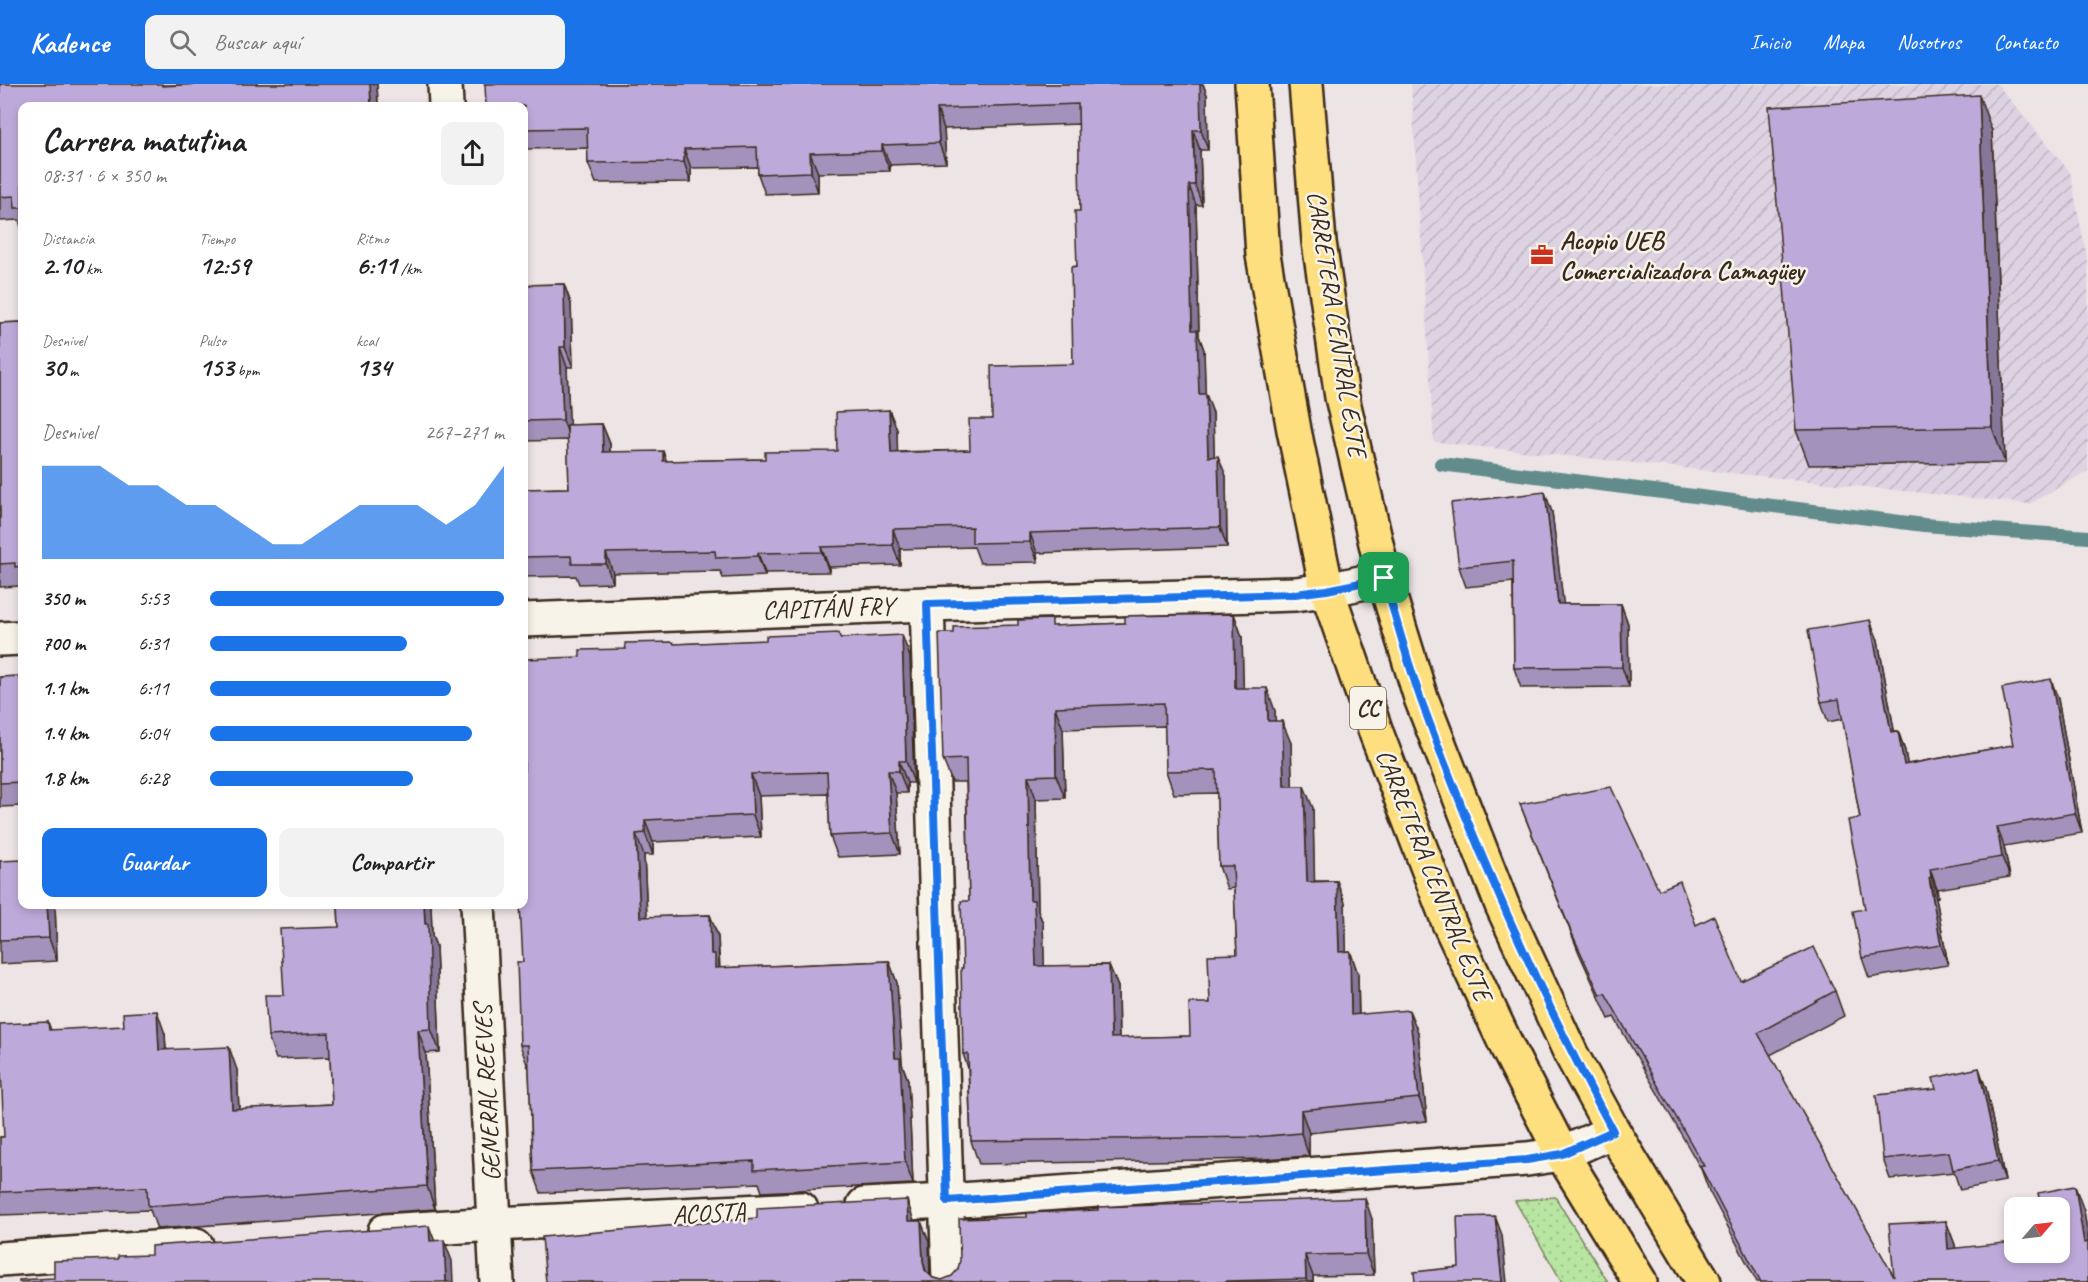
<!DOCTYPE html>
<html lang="es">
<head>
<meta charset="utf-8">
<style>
	:root { --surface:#fff; --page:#f2f2f2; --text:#202124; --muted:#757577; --accent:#1a73e8 }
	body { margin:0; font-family:Caveat,sans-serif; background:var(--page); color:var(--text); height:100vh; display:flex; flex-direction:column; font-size:22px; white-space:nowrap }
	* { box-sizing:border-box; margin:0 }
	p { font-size:20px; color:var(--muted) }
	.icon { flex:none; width:33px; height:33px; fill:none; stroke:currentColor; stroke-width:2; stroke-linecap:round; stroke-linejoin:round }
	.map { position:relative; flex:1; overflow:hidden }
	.details { position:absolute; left:18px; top:18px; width:510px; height:807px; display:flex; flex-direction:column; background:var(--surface); border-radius:12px; box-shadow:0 3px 9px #0003 }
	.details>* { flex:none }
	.needle { width:39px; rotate:62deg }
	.buttons { position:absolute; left:2004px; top:1113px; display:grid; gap:12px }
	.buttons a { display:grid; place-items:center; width:66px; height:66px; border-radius:12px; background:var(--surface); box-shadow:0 3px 9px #0003; font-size:30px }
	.pin { position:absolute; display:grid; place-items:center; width:51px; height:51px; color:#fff; margin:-26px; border-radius:12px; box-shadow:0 3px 9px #0006 }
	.round { display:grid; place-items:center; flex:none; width:63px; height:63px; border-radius:12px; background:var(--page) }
	.summary { display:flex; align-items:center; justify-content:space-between; height:102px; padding:0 24px }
	h1 { font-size:33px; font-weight:700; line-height:45px }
	.metrics { display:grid; grid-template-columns:repeat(3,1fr); gap:9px; height:102px; padding:6px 24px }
	.metrics div { display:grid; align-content:center }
	.metrics b { font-size:26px; font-weight:700 }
	.metrics small { font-size:16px; font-weight:400 }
	.metrics p { font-size:16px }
	.chart { height:168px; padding:12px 24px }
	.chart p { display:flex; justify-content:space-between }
	.chart svg { width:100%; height:108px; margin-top:6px; fill:var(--accent); opacity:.7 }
	.action { display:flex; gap:12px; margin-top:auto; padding:12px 24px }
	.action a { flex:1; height:69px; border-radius:12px; background:var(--accent); color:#fff; font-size:24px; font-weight:700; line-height:69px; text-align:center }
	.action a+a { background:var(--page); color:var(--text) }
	ul { padding:0 24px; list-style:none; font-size:20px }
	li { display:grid; grid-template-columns:96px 72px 1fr; align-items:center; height:45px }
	li i { height:15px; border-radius:8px; background:var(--accent) }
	header { display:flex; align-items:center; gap:36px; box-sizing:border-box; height:84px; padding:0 30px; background:var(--accent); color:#fff }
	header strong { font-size:28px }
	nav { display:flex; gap:33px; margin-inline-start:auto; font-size:21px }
	.search { width:420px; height:54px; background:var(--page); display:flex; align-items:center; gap:15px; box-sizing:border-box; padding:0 21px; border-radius:12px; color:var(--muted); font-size:22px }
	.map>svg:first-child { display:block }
	.industrial { fill:url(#industrial-furrows) }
	.green { fill:url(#green-dots); stroke:#7a8860; stroke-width:1.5 }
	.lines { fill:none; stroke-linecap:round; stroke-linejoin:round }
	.stream { stroke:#628c8b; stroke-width:14 }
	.minor-casing { stroke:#3b2a1e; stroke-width:38 }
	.major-casing { stroke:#3b2a1e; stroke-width:38 }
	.minor { stroke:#f7f3e8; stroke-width:33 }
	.major { stroke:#fddf80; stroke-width:33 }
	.wall { fill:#a392bb; stroke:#3b2a1e; stroke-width:1.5; fill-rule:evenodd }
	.shaded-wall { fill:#857799; stroke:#3b2a1e; stroke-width:1.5 }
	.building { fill:#beaada; stroke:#3b2a1e; stroke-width:1.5; fill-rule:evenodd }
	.route-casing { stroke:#fff; stroke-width:12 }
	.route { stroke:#1a73e8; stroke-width:8 }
	.labels { text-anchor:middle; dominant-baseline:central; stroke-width:5; stroke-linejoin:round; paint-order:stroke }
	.shield { fill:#f7f3e8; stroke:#73665b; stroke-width:1.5 }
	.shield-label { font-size:24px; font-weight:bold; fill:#3b2a1e }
	.poi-label { font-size:26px; font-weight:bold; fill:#3b2a1e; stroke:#f7f3e8; text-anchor:start }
	.street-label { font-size:26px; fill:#3b2a1e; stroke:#f7f3e8 }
</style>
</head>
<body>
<header>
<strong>Kadence</strong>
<div class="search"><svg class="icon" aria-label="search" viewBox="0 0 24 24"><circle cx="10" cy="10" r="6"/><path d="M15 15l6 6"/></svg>Buscar aquí</div>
<nav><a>Inicio</a><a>Mapa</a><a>Nosotros</a><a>Contacto</a></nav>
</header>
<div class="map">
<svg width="2088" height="1198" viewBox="0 0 2088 1198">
	<defs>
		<pattern id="industrial-furrows" width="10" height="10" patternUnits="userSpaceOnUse" patternTransform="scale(1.5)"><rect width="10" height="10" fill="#ded3e2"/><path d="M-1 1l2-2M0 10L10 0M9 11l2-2" fill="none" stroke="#bfb5c1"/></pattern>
		<pattern id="green-dots" width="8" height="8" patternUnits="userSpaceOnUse" patternTransform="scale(1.5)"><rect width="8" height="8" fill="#b9e5a3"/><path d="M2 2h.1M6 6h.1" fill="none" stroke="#a0c58c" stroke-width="1.8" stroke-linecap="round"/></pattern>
	</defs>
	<rect width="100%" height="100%" fill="#ece4e5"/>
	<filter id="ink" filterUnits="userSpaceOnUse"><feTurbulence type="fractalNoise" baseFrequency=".0167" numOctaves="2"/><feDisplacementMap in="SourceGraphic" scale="12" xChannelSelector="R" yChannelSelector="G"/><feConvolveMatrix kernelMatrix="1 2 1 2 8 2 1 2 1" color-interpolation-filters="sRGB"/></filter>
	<g filter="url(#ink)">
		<polygon class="industrial" points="1411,0 1997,0 2070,88 2088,179 2088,387 2029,420 1434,358"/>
		<polygon class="green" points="1555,1113 1608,1198 1562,1198 1515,1117"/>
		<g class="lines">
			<polyline class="stream" points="1441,380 1924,441 2088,453"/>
			<g class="minor-casing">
				<g id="minor">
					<polyline points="445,0 446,22"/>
					<polyline points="927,520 949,1198"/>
					<polyline points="524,536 927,520 1295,510 1327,506 1384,494"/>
					<polyline points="0,555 22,554"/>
					<polyline points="478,820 497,1198"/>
					<polyline points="864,1121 947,1117 1527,1075 1562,1070 1613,1047"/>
					<polyline points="385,1147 494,1140 801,1125"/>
					<polyline points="0,1175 196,1161"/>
				</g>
			</g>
			<g class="major-casing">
				<g id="major">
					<polyline points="1252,0 1263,171 1294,346 1327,506 1377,651 1449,839 1509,967 1562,1070 1640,1198"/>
					<polyline points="1306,0 1319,158 1342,313 1384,494 1421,614 1502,821 1571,970 1613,1047 1704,1198"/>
				</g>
			</g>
			<use href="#minor" class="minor"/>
			<use href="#major" class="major"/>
		</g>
		<g class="wall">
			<polygon points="0,0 169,1 203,0 377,0 378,22 22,22 22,146 19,136 0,137"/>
			<polygon points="485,0 1203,0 1207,11 1208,66 1200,66 1202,121 1196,121 1199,252 1204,266 1205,310 1213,329 1214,373 1226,392 1227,463 1037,469 1038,478 980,479 974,463 900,465 900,481 829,483 829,488 765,489 765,492 723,494 720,487 613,489 613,499 579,500 576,492 524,493 524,405 569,404 568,356 524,357 524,201 564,200 571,220 573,283 567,283 569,341 602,340 610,360 610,368 666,377 765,375 837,367 889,326 897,346 897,368 970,366 992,335 1073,280 1080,127 1079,40 944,45 946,79 890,81 890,87 818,89 818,108 765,110 758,90 758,83 691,84 691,98 596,99 588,79 588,64 524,65 524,22"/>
			<polygon points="1992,47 2005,379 1809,381 1796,346"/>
			<polygon points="22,238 22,504 22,502 0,503 0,239"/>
			<polygon points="1552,428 1563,520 1621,520 1628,540 1629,603 1521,604 1514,584 1513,498 1466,503 1459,483"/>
			<path d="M1234 530 1242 553 1243 604 1275 627V637L1291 659 1292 702 1313 724 1314 797H1337L1345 819 1346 868 1350 867 1358 890 1359 931 1418 948 1427 1037 1309 1049V1072L1264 1075 979 1080 971 1057 968 984 963 970V884L969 817 966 698H952L943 676 1055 542 1125 539ZM1165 642 1166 687 1174 710 1217 709 1219 782 1227 805 1234 804 1237 870 1190 952 1119 954 1118 903 1109 881 1044 882 1043 839 1038 827 1036 715 1065 714 1063 645Z"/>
			<polygon points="841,554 910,573 914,699 907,699 907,709 896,709 900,770 838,773 830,752 828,710 759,712 761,753 653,758 653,771 644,771 647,833 710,831 718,853 720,884 889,877 897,899 902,980 908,996 913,1100 762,1108 759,1099 541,1109 533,1087 529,983 528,983 520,961 523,878 580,573 626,565 674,560"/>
			<polygon points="1878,556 1894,647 1898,647 1905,667 1907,680 2013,661 2058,615 2082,749 2004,762 2010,793 1937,805 1938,813 1936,814 1948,881 1869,894 1862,874 1865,825 1860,734 1843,635 1828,638 1821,618"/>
			<polygon points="22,592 22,722 0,723 0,593"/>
			<polygon points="1520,720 1659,806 1696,841 1741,897 1835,907 1844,932 1770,971 1894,1193 1946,1137 1955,1161 1955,1164 2060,1168 2084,1127 2088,1154 2088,1198 1757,1198 1709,1107 1701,1085 1614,933 1609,935 1579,869"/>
			<polygon points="0,777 55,820 57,877 0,880"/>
			<polygon points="338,820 431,820 432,852 436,862 440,968 426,969 435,1125 157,1145 150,1126 0,1131 0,1053 4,1053 48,938 51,946 165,950 166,965 237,986 239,1025 332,1020 330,973 276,975 268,952 284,911 339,843"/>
			<polygon points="1986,1004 2005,1097 1960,1106 1954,1088 1890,1095 1883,1075"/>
			<polygon points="1372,1135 1374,1191 1313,1192 1313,1198 546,1198 914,1137 929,1158 930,1191 933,1194 942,1196"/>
		</g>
		<g class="shaded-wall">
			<polygon points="370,0 377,0 378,22 371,22"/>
			<polygon points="1199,0 1203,0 1207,11 1208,66 1201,46"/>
			<polygon points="1979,11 1992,47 2005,379 1992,343"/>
			<polygon points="937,25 944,45 946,79 939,59"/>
			<polygon points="1193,46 1200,66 1202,121 1195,101"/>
			<polygon points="882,61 890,81 890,87 882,67"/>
			<polygon points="684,65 691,84 691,98 684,78"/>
			<polygon points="810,69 818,89 818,108 811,88"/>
			<polygon points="1189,101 1196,121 1199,252 1204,266 1206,330 1199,310 1192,246"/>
			<polygon points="564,200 571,220 573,283 565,263"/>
			<polygon points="560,263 567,283 570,356 563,336"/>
			<polygon points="1206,310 1213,329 1215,393 1208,373"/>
			<polygon points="889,326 897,346 898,388 891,369"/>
			<polygon points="602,340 610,360 610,388 603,368"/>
			<polygon points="663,367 670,386 663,377"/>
			<polygon points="1218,372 1226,392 1227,463 1220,443"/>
			<polygon points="1545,408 1552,428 1566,540 1558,520"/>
			<polygon points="893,445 900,465 900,481 893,461"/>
			<polygon points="1030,449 1037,469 1038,478 1030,458"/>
			<polygon points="821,463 829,483 829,488 822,468"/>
			<polygon points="606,469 613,489 613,499 606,480"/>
			<polygon points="758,469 765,489 765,492 758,472"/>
			<polygon points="1621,520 1628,540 1629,603 1622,583"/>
			<polygon points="1234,530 1242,553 1244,627 1235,604"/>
			<polygon points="1870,536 1878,556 1898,668 1891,648"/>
			<polygon points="902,551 910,573 914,699 906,677"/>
			<polygon points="2051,595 2058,615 2082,749 2075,729"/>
			<polygon points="1267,604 1275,627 1276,660 1268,637"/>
			<polygon points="1055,623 1063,645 1065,714 1056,691"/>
			<polygon points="1282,637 1291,659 1293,725 1284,702"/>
			<polygon points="1898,647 1905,667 1911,701 1904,681"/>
			<polygon points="899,677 907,699 907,709 899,687"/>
			<polygon points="888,687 896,709 900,770 892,749"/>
			<polygon points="751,690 759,712 761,753 753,731"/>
			<polygon points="1028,692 1036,715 1038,827 1043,839 1045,905 1036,882 1030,816"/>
			<polygon points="1304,702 1313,724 1315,820 1307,798"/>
			<polygon points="645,736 653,758 653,771 645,749"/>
			<polygon points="1997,743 2004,762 2010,793 2002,773"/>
			<polygon points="636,750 644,771 648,855 640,833"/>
			<polygon points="1930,785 1937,805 1938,813 1931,793"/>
			<polygon points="1929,794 1936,814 1948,881 1941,861"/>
			<polygon points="1337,797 1345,819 1347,890 1339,868"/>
			<polygon points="47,820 55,820 57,877 49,854"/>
			<polygon points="424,820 431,820 432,852 436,862 440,968 431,945"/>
			<polygon points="710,831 718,853 719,882 722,892 715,884 711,870"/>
			<polygon points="1350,867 1358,890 1359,954 1351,931"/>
			<polygon points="889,877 897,899 902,980 908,996 913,1100 905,1078 895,974"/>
			<polygon points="1109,881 1118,903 1119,977 1111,954"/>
			<polygon points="1409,926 1418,948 1427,1037 1419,1014"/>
			<polygon points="157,927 165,950 167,989 159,966"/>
			<polygon points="418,946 426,969 435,1125 427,1102"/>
			<polygon points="229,963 237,986 240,1048 232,1025"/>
			<polygon points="1979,984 1986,1004 2005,1097 1998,1077"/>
			<polygon points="1301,1026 1309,1049 1309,1072 1301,1049"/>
			<polygon points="2075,1102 2084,1127 2088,1154 2088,1170 2084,1159"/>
			<polygon points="1365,1114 1372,1135 1374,1191 1366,1170"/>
			<polygon points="907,1116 914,1137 908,1137"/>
			<polygon points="1495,1132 1502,1151 1507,1198 1502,1198"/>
			<polygon points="921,1137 929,1158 930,1198 929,1198 923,1177"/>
			<polygon points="1946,1137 1955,1161 1957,1189 1948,1165"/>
			<polygon points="429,1142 437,1163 430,1157"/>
			<polygon points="444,1156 452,1177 453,1198 446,1198"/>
			<polygon points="1305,1171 1313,1192 1313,1198 1307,1198 1306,1195"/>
		</g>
		<g class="building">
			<polygon points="0,0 162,0 162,2 203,0 370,0 371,22 22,22 22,124 15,124 14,112 0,113"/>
			<polygon points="485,0 1200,0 1201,46 1193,46 1195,101 1189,101 1192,246 1197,246 1199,310 1206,310 1208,373 1218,372 1220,443 1030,449 1030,458 972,459 972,443 893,445 893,461 821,463 822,468 758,469 758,472 716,474 715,467 606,469 606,480 572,480 571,472 524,473 524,405 569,404 567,341 602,340 603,368 663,367 663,377 765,375 765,368 837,367 836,328 889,326 891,369 970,366 969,335 992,335 991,282 1073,280 1071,183 1077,182 1075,127 1080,127 1078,20 937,25 939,59 882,61 882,67 810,69 811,88 758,90 757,63 684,65 684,78 588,79 587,44 524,45 524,22 486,22"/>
			<polygon points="1979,11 1992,343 1796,346 1769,23"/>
			<polygon points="564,200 565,263 560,263 563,336 524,337 524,201"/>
			<polygon points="22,238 22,482 15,483 15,479 0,480 0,239"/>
			<polygon points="1545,408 1558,520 1621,520 1622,583 1514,584 1513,477 1459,483 1451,419"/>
			<path d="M1234 530 1235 604H1267L1268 637H1282L1284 702H1304L1307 798 1337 797 1339 868 1350 867 1351 931 1409 926 1419 1014 1301 1026V1049L1256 1053 971 1057 968 970H963L961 884H963L961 817H969L966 675 943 676 939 549H954V543L1018 541V536L1052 535V542L1125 539V532ZM1164 619 1166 687 1216 686 1219 782H1233L1237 870 1208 871 1210 919H1189L1190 952 1111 954 1109 881 1036 882 1034 816H1030L1028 692 1056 691 1055 623Z"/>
			<polygon points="1870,536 1891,648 1898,647 1904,681 2013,661 2002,604 2051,595 2075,729 1997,743 2002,773 1930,785 1931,793 1929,794 1941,861 1862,874 1853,827 1865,825 1848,736 1860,734 1839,615 1821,618 1808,546"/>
			<polygon points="839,549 840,554 902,551 906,677 899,677 899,687 888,687 892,749 830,752 827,688 751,690 753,731 645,736 645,749 636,750 640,833 710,831 711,870 715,870 715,884 889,877 895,974 900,974 905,1078 754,1086 754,1077 533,1087 528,961 520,961 517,878 523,878 520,820 524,820 524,575 580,573 580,566 626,565 625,559 673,558 674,560 766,556 766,552"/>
			<polygon points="22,592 22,698 0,699 0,593"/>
			<polygon points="1611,703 1659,806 1680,797 1696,841 1714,832 1741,897 1814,863 1835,907 1758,949 1894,1193 1889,1140 1946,1137 1948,1165 2014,1158 2014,1168 2060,1168 2060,1124 2041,1124 2038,1109 2075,1102 2084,1159 2088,1158 2088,1198 1761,1198 1700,1082 1704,1082 1605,909 1600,911 1570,845 1520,720"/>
			<polygon points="22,776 22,820 47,820 49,854 0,856 0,777"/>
			<polygon points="338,820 424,820 425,840 428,840 431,945 418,946 427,1102 148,1122 147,1103 0,1108 0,1053 4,1053 0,962 0,940 48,938 49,946 124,942 123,929 157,927 159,966 229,963 232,1025 332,1020 329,949 268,952 265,911 284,911 280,845 339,843"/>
			<polygon points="1979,984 1998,1077 1953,1086 1949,1068 1883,1075 1876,1011 1936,1005 1933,994"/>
			<polygon points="1365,1114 1366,1170 1305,1171 1306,1195 1227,1197 1227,1198 546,1198 542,1153 757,1134 757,1124 907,1116 908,1137 921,1137 923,1177 925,1186 933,1194 942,1196 952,1192 958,1185 960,1176 959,1135 1027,1133 1027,1129 1098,1126 1098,1123"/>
			<polygon points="1495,1132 1502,1198 1415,1198 1414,1188 1459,1183 1457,1133"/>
			<polygon points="429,1142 430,1157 444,1156 446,1198 19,1198 19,1196 54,1194 54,1177 118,1175 118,1172 151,1171 151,1162"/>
		</g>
	</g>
	<g class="lines" filter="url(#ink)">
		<g class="route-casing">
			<path id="route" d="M1384 494C1396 535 1407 576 1421 616 1475 764 1538 908 1613 1047L1562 1070 1527 1076 947 1117 927 520 1295 510 1327 506Z"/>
		</g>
		<use href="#route" class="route"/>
	</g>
	<defs>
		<g id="office-bare" transform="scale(1.8)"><path d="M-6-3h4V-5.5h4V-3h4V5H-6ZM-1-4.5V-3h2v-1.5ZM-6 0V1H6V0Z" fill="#c8321e" stroke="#f7f3e8" stroke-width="2.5" paint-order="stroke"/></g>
	</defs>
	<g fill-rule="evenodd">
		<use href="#office-bare" x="1542" y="171"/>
	</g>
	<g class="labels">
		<rect class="shield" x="1350" y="603" width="36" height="42" rx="4.5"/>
		<g class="shield-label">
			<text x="1368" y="624">CC</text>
		</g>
		<g class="poi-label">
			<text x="1560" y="156">Acopio UEB<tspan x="1560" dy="30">Comercializadora Camagüey</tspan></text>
		</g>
		<g class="street-label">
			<text transform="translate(1337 240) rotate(81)">CARRETERA CENTRAL ESTE</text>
			<text transform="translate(828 524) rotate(-2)">CAPITÁN FRY</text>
			<text transform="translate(1434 791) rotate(68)">CARRETERA CENTRAL ESTE</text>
			<text transform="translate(487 1009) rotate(-93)">GENERAL REEVES</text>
			<text transform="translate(709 1129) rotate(-3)">ACOSTA</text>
		</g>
	</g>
</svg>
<div class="buttons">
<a><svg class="needle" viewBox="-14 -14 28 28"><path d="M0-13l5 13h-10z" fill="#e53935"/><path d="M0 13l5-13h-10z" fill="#757577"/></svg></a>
</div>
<div class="pin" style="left:1384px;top:494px;background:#1e9e55"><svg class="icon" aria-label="arrive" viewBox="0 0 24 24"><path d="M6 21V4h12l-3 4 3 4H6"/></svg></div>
<section class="details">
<div class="summary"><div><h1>Carrera matutina</h1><p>08:31 · 6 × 350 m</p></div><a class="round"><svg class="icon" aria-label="share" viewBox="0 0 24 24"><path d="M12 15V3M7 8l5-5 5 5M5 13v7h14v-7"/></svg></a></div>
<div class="metrics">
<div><p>Distancia</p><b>2.10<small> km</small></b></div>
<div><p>Tiempo</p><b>12:59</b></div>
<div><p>Ritmo</p><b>6:11<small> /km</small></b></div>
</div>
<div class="metrics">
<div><p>Desnivel</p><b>30<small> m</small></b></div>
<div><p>Pulso</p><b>153<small> bpm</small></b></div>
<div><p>kcal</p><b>134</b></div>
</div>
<div class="chart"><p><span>Desnivel</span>267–271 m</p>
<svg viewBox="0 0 160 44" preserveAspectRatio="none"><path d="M0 44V6L10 6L20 6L30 14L40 14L50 22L60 22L70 30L80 38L90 38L100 30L110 22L120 22L130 22L140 30L150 22L160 6V44z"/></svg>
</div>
<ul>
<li><b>350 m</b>5:53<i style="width:100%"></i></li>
<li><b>700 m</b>6:31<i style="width:67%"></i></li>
<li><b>1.1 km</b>6:11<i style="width:82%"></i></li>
<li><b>1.4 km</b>6:04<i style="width:89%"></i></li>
<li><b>1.8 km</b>6:28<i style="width:69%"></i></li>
</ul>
<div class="action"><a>Guardar</a><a>Compartir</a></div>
</section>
</div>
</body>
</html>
